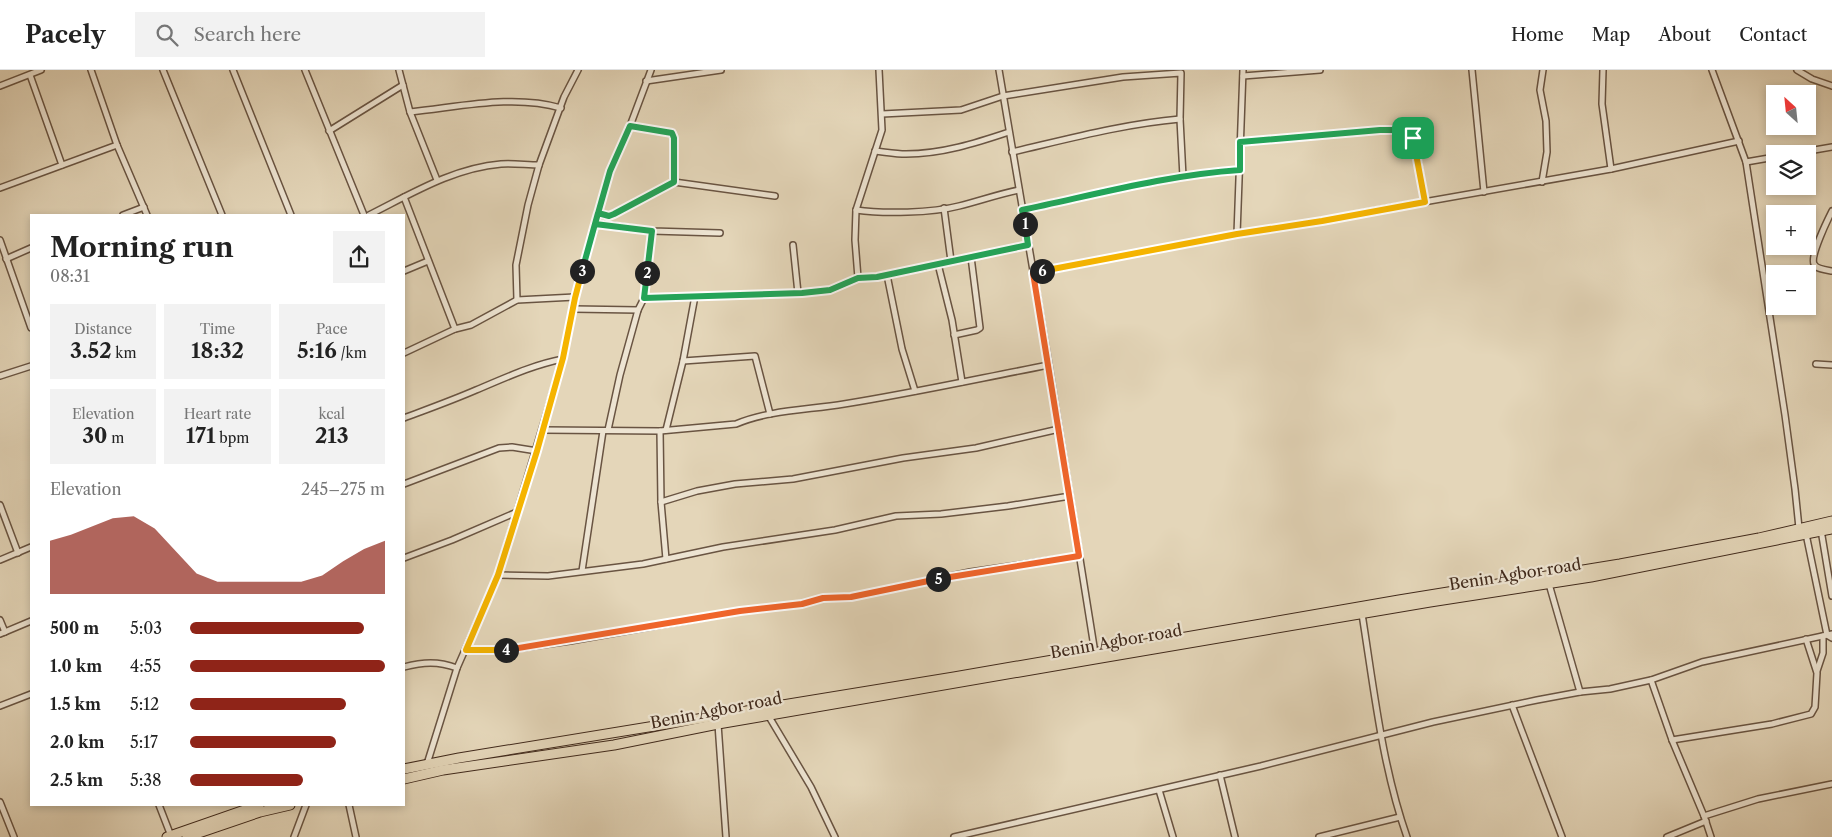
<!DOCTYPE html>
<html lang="en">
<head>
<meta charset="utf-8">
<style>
	:root { --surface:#fff; --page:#f2f2f2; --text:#222; --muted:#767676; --line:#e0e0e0; --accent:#8f2418 }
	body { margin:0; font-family:"Libre Caslon Text",serif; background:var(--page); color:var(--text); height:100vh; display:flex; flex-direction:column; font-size:19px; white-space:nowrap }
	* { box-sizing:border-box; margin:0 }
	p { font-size:16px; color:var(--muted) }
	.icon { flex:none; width:28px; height:28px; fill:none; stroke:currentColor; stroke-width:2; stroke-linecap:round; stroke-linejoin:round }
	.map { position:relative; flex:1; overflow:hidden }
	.side { position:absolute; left:30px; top:144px; width:375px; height:592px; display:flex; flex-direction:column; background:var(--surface); border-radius:0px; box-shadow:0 2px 8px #0003 }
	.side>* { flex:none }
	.needle { width:32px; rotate:333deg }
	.tools { position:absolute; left:1766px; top:15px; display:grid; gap:10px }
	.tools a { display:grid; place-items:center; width:50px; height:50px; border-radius:0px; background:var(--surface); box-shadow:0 2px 8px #0003; font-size:25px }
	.pin { position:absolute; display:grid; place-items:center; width:42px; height:42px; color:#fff; margin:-21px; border-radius:10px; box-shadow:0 2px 8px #0006 }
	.km { position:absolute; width:25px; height:25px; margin:-12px; border-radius:50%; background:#222; color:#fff; font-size:14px; line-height:25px; text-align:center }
	.round { display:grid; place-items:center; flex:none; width:52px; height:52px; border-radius:0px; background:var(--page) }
	.headline { display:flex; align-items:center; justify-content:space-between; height:85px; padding:0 20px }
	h1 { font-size:28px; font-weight:700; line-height:38px }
	.figures { display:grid; grid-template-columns:repeat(3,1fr); gap:8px; height:85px; padding:5px 20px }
	.figures div { display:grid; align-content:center; border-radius:0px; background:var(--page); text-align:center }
	.figures b { font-size:21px; font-weight:700 }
	.figures small { font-size:14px; font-weight:400 }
	.figures p { font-size:14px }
	.chart { height:140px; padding:10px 20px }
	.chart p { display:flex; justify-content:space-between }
	.chart svg { width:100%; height:90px; margin-top:5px; fill:var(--accent); opacity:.7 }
	ul { padding:0 20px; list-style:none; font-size:16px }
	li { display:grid; grid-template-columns:80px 60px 1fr; align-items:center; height:38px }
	li i { height:12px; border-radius:6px; background:var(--accent) }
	header { display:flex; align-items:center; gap:30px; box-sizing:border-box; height:70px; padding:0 25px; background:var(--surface); border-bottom:1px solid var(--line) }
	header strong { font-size:24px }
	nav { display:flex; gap:28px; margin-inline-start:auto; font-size:18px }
	.search { width:350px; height:45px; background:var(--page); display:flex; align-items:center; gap:12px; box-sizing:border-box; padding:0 18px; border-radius:0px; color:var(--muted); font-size:19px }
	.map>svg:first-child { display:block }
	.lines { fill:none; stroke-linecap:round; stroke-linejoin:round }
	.minor-casing { stroke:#695442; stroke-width:8 }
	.trunk-casing { stroke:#40291b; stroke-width:11 }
	.minor { stroke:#ede4d2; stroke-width:5 }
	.trunk { stroke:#e4d6b9; stroke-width:9 }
	.split-1-casing { stroke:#fff; stroke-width:10 }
	.split-2-casing { stroke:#fff; stroke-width:10 }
	.split-3-casing { stroke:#fff; stroke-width:10 }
	.split-4-casing { stroke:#fff; stroke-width:10 }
	.split-5-casing { stroke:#fff; stroke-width:10 }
	.split-6-casing { stroke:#fff; stroke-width:10 }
	.split-7-casing { stroke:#fff; stroke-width:10 }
	.split-1 { stroke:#22a559; stroke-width:6 }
	.split-2 { stroke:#22a559; stroke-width:6 }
	.split-3 { stroke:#22a559; stroke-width:6 }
	.split-4 { stroke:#f5b400; stroke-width:6 }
	.split-5 { stroke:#f0652b; stroke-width:6 }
	.split-6 { stroke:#f0652b; stroke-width:6 }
	.split-7 { stroke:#f5b400; stroke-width:6 }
	.labels { text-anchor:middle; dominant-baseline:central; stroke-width:4.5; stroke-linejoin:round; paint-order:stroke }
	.street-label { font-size:16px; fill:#40291b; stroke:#ede4d2 }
</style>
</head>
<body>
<header>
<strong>Pacely</strong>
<div class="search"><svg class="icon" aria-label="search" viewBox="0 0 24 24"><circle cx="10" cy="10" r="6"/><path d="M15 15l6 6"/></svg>Search here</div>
<nav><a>Home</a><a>Map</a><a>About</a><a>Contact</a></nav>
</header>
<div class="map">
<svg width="1832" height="767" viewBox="0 0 1832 767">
	<rect width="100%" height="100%" fill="#e4d6b9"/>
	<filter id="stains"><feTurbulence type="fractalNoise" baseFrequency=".004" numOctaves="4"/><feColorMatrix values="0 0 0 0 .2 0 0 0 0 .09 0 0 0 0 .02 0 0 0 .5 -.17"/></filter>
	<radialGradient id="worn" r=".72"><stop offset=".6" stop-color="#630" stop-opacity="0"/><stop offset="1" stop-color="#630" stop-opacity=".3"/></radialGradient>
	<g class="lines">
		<g class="minor-casing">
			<g id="minor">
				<polyline points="91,0 117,75 147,145"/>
				<polyline points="163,0 222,145"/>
				<polyline points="233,0 291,145"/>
				<polyline points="305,0 364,145"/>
				<polyline points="399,0 410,42 437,110"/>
				<polyline points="999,0 1048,289 1095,583"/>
				<polyline points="1472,0 1484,122"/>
				<polyline points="1603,0 1602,34 1611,99"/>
				<polyline points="1712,0 1746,92 1785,345 1795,419 1799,458"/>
				<polyline points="1797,0 1812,9 1832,16"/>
				<polyline points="30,5 62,95"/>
				<polyline points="1243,6 1320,0"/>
				<polyline points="646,11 721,0"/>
				<polyline points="0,16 41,0"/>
				<path d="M410 42C460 37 513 24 561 38"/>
				<polyline points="882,44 961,40 1003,26 1123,7 1181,3 1180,49 1183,107"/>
				<polyline points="630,56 672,63 674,68 674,112"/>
				<polyline points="329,61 403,15"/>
				<polyline points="1241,72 1380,60 1399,60 1410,63 1416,80 1425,132"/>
				<path d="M875 81C885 82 896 84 906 84 942 84 976 73 1009 62"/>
				<path d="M1012 82C1068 69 1123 54 1180 49"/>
				<polyline points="1791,84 1832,77"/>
				<polyline points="1746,92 1775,87"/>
				<polyline points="1542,112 1547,82 1546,51 1540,20 1543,0"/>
				<polyline points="0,118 117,75"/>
				<polyline points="404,127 455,259"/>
				<polyline points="944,138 951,191"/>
				<path d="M856 140C883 144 932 143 959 136 979 131 999 124 1019 120"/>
				<path d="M1022 140C1094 125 1166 105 1240 100"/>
				<path d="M1832 141C1828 149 1810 186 1814 194 1816 199 1826 200 1832 201"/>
				<polyline points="598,143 609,146 614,144 674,112 775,126"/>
				<polyline points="123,145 144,137"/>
				<path d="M369 145C411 124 453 98 501 94 513 93 527 95 539 95"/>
				<polyline points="595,153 652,161 720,163"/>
				<polyline points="1237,164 1243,0"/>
				<polyline points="0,170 31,258"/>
				<polyline points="793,175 798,223"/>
				<polyline points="6,189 31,178"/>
				<polyline points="938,194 952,250 962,312"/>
				<polyline points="404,201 428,191"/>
				<polyline points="1033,203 1237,164 1322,151 1384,139 1611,99 1739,71"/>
				<polyline points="887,205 902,279 915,321"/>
				<polyline points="858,208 855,170 856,140 882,60 879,0"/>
				<polyline points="644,228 652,161"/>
				<polyline points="517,230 516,195 528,135 539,95 564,27 578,0"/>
				<polyline points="573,239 638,240"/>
				<polyline points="954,265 977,260 980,258 971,187"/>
				<polyline points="404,283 455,259 471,255 517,230 575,227"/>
				<polyline points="683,291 755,286 770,344"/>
				<polyline points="1816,294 1832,295"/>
				<polyline points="0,306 31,296"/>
				<path d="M404 348C428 339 453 330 476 320 505 308 532 295 563 289"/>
				<path d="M543 360 660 361 736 354C769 340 808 340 844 334 913 323 981 308 1049 295"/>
				<polyline points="608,360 620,305 638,240 644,228 802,223 830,220 858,208 877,207 1029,175"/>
				<polyline points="666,360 683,291 695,226"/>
				<polyline points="660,361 661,432 666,489"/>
				<polyline points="404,414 499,378 512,377 537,381"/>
				<polyline points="661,432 697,421 735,414 793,409 903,388 976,378 1059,359"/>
				<polyline points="0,435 18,483"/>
				<polyline points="1821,460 1832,526"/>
				<polyline points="1806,464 1827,565 1832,568"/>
				<polyline points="404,488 452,470 517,442"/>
				<polyline points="0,490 31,477"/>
				<polyline points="582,501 603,361"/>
				<polyline points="498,505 548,506 643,494 723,477 835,460 896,446 941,444 1008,436 1070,426"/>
				<polyline points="1549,514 1580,622"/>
				<path d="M1362 544C1374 619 1382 696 1407 767"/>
				<polyline points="0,550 5,562"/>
				<polyline points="0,564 31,551"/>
				<polyline points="466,580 507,580 570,571 740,541 801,534 823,528 851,527 970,502 1079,486"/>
				<path d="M404 597C423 592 438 591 457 598"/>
				<polyline points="1817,601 1823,583 1823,566"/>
				<polyline points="1651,610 1672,670 1704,746 1711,767"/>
				<polyline points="1512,635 1562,767"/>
				<polyline points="0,636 31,624"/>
				<polyline points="768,645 811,717 835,767"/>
				<polyline points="718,654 726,767"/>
				<polyline points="1672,670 1772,654 1811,644 1815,637 1817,603 1806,569"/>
				<polyline points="427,694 457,598 498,505 563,289 575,227 610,101 630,56 651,0"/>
				<polyline points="1220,705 1235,767"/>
				<polyline points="1159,720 1173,767"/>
				<polyline points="0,732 14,767"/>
				<polyline points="159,735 171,766"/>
				<polyline points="349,735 356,767"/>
				<polyline points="1704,746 1758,729 1832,714"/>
				<polyline points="294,767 306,735"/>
				<polyline points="954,767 1261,696 1433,652 1537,630 1580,622 1610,619 1651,610 1702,592 1832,564"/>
				<polyline points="1319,767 1400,747"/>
				<polyline points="1667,767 1706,751"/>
			</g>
		</g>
		<g class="trunk-casing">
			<g id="trunk">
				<polyline points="404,699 459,688 954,607 1399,530 1620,494 1759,468 1832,451"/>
				<polyline points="404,709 443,700 614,675 718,654 1095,589 1430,532 1591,507 1832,459"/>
				<polyline points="167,767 259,735"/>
				<polyline points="187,767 260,742 290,735"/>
			</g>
		</g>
		<use href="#minor" class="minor"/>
		<use href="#trunk" class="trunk"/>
	</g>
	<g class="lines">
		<g class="split-1-casing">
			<path id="split-1" d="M1025 154 1022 140C1094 125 1166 105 1240 100V72L1380 60H1398L1410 63 1413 68"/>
		</g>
		<g class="split-2-casing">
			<polyline id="split-2" points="647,203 644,228 802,223 830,220 858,208 877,207 1028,175 1025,154"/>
		</g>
		<g class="split-3-casing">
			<polyline id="split-3" points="582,201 598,143 609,146 614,144 674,112 674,68 672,63 630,56 610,101 595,154 652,161 647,203"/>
		</g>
		<g class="split-4-casing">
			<polyline id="split-4" points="506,580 466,580 498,505 537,381 563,288 575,228 582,201"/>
		</g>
		<g class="split-5-casing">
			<polyline id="split-5" points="506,580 740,541 802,534 823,528 851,527 938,509"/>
		</g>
		<g class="split-6-casing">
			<polyline id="split-6" points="938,509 1079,486 1033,203 1042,201"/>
		</g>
		<g class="split-7-casing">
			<polyline id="split-7" points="1042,201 1237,164 1322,151 1425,132 1413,68"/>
		</g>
		<use href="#split-1" class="split-1"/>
		<use href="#split-2" class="split-2"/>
		<use href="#split-3" class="split-3"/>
		<use href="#split-4" class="split-4"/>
		<use href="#split-5" class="split-5"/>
		<use href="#split-6" class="split-6"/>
		<use href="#split-7" class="split-7"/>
	</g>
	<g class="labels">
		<g class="street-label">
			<text transform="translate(1515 504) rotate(-9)">Benin Agbor road</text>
			<text transform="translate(1116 571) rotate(-10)">Benin Agbor road</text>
			<text transform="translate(716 640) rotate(-11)">Benin Agbor road</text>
		</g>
	</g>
	<rect width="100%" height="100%" filter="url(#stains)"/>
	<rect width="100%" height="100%" fill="url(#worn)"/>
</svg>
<div class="tools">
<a><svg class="needle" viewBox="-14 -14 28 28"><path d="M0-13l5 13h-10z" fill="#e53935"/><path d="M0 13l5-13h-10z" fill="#767676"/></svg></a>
<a><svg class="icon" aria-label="layers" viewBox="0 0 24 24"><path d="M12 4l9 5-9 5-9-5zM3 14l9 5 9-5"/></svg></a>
<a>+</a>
<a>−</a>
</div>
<div class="pin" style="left:1413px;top:68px;background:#1e9e55"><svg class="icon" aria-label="arrive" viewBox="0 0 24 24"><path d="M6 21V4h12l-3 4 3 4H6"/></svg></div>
<b class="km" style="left:1025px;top:154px">1</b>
<b class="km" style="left:647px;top:203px">2</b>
<b class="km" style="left:582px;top:201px">3</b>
<b class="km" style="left:506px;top:580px">4</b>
<b class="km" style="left:938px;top:509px">5</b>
<b class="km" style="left:1042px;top:201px">6</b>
<section class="side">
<div class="headline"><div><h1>Morning run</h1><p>08:31</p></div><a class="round"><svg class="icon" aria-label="share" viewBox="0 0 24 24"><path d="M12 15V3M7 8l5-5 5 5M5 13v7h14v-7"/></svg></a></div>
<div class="figures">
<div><p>Distance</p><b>3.52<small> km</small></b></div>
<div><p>Time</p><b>18:32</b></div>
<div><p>Pace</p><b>5:16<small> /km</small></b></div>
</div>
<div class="figures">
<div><p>Elevation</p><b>30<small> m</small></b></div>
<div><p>Heart rate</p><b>171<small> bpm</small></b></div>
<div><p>kcal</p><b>213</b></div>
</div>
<div class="chart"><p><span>Elevation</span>245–275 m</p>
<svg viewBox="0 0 160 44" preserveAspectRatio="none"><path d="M0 44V18L10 15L20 11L30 7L40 6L50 12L60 23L70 34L80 38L90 38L100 38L110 38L120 38L130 35L140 28L150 22L160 18V44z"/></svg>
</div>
<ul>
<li><b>500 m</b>5:03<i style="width:89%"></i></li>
<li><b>1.0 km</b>4:55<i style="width:100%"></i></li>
<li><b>1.5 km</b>5:12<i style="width:80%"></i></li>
<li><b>2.0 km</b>5:17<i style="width:75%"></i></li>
<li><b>2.5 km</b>5:38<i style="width:58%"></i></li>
</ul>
</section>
</div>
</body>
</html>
